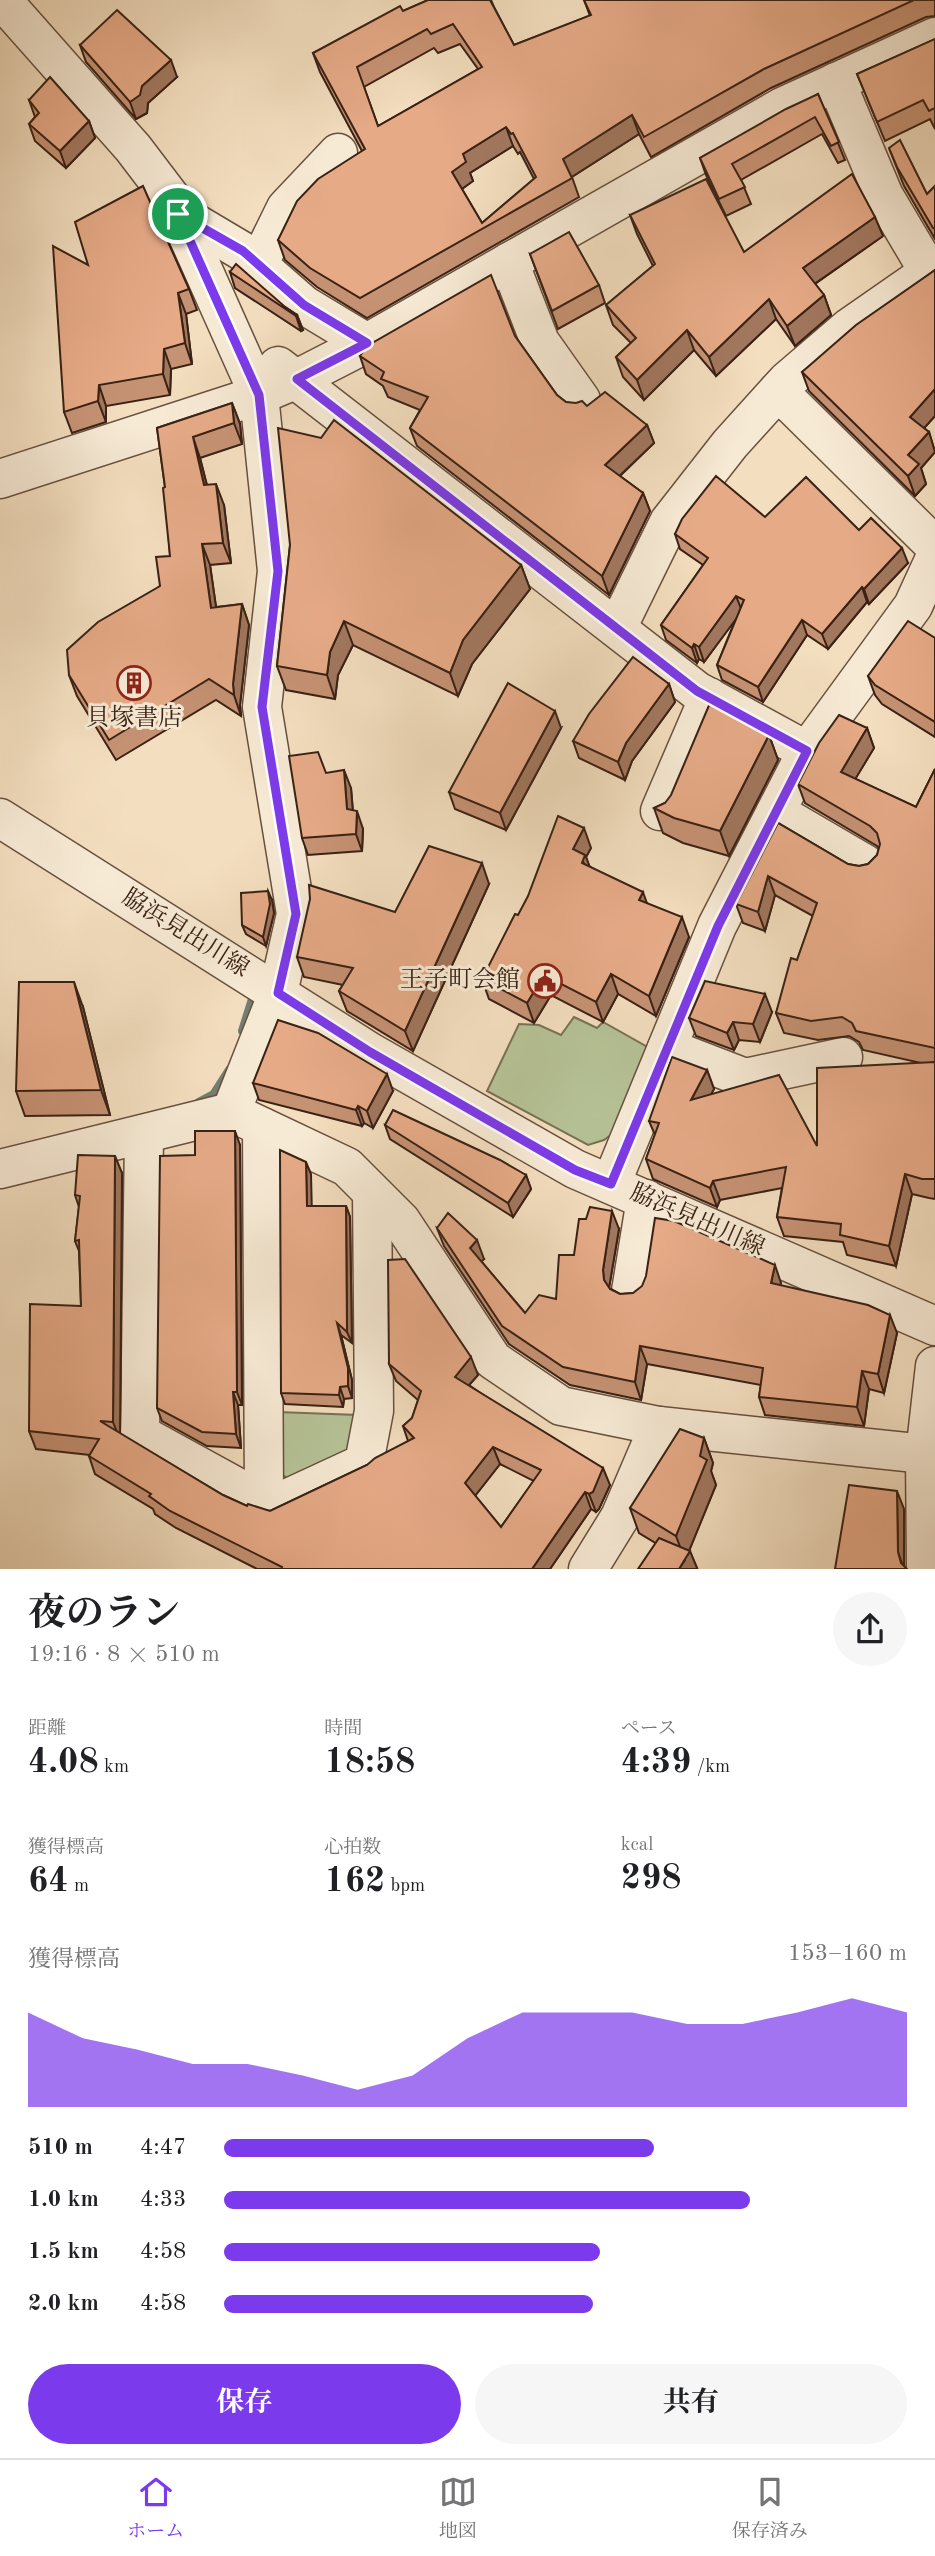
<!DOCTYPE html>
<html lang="ja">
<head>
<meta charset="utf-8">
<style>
	:root { --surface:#fff; --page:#f6f6f6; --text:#202124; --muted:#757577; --line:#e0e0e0; --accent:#7c3aed }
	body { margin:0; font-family:"Old Standard TT","Noto Serif JP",serif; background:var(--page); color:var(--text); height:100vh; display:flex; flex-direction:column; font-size:26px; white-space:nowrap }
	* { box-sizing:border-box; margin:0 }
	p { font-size:23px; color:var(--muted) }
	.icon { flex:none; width:38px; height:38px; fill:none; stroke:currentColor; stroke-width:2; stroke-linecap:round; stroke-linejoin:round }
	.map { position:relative; height:1569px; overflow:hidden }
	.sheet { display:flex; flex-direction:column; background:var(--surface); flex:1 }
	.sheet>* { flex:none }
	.pin { position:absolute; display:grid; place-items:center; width:60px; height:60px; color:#fff; margin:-30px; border:4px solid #fff; border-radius:50%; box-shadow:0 2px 7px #0007 }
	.round { display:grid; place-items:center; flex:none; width:74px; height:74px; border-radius:37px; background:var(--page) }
	.head { display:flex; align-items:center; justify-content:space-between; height:119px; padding:0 28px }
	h1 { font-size:38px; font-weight:700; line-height:52px }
	.metrics { display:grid; grid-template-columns:repeat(3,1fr); gap:10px; height:119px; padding:7px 28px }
	.metrics div { display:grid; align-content:center }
	.metrics b { font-size:35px; font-weight:700 }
	.metrics small { font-size:19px; font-weight:400 }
	.metrics p { font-size:19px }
	.chart { height:196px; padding:14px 28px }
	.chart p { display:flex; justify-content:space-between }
	.chart svg { width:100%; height:126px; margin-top:7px; fill:var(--accent); opacity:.7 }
	.primary-button { display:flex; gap:14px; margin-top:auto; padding:14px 28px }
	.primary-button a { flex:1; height:80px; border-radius:42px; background:var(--accent); color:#fff; font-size:28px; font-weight:700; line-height:80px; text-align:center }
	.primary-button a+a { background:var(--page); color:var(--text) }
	ul { padding:0 28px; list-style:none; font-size:23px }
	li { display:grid; grid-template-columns:112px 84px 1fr; align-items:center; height:52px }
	li i { height:18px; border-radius:9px; background:var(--accent) }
	.dock { display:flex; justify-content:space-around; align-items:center; height:98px; border-top:2px solid var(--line); background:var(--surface); font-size:19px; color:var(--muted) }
	.dock a { display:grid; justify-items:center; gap:4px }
	.dock .active { color:var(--accent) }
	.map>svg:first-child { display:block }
	.green { fill:#b5c296; stroke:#777255; stroke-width:2 }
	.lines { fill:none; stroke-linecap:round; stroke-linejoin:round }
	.stream { stroke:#747e70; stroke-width:10 }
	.minor-casing { stroke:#68503f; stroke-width:41 }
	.minor { stroke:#f7ead5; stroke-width:38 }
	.wall { fill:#c69274; stroke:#392114; stroke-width:2; fill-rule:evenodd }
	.shaded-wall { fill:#a1775e; stroke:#392114; stroke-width:2 }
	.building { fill:#e6aa87; stroke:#392114; stroke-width:2; fill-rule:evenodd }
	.route-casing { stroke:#fff; stroke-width:14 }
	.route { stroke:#7c3aed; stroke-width:9 }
	.labels { text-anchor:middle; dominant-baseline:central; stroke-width:6; stroke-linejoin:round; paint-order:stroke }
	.poi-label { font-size:24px; fill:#392114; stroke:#f7ead5 }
	.street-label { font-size:24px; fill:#392114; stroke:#f7ead5 }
</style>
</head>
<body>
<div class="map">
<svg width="935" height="1569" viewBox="0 0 935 1569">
	<rect width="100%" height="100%" fill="#f3debf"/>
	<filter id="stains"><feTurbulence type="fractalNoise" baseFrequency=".00286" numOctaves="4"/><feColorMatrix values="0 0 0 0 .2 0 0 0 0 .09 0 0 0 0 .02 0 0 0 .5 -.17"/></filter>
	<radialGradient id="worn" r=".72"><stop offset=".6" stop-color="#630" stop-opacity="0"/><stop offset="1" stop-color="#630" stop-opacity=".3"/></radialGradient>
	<g class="green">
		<polygon points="574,1017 597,1028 603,1022 651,1049 612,1134 604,1140 588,1145 487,1091 519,1024 539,1025 561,1035"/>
		<polygon points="277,1412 358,1415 353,1450 291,1481 279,1472"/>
	</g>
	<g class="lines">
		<g class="stream">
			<polyline points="243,1031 253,999"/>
			<polyline points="199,1103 214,1095 230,1070"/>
		</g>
		<g class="minor-casing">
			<g id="minor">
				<polyline points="2,0 133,148 171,198 259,395 277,571 262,707 296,914 278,993 231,1112"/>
				<polyline points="836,82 884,196 929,272"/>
				<polyline points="178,213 242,251 304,305 367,343"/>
				<polyline points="509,262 540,342 581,400"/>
				<polyline points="258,265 286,208 338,153"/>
				<polyline points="278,366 697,691 807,751"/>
				<polyline points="778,391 935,546"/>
				<polyline points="0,479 259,395 297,379 367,343 782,107 935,37"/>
				<polyline points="617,628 669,522 730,444 787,381 850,327 935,268"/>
				<polyline points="660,811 709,697"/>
				<polyline points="776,812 865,864"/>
				<polyline points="0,818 370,1052 575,1169 935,1326"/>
				<polyline points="667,1048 745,1078 843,1057"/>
				<polyline points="262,1127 264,1502"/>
				<polyline points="144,1134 140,1434 271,1506 364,1463 374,1411 372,1193"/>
				<polyline points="0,1169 231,1112 347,1167 401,1221 493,1360 561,1406 659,1426 925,1454"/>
				<polyline points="611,1184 717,926 807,751 913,606 935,558"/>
				<polyline points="631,1291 646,1199"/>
				<polyline points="588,1569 620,1517 659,1426"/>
				<polyline points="926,1569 925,1454 935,1366"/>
			</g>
		</g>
		<use href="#minor" class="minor"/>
	</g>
	<g class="wall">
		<path d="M428 0H491L494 7 514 45 590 16 584 0H935V16L926 17 771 88 651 157 639 134 572 177 579 197 367 318 317 287 285 260 278 240 362 151 320 72 313 53 403 11ZM460 44 478 69 378 126 364 87 434 48 438 53ZM513 146 518 154 520 152 534 179 482 223 462 189 473 181 470 173Z"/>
		<polygon points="935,39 935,129 930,119 885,141 857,74"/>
		<polygon points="80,45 177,77 148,103 147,113 136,119 86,62"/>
		<polygon points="818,94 845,160 838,163 822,134 741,180 751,204 726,216 706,175 700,158"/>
		<polygon points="29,100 89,121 95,138 66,168 35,141 29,124 35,117"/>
		<polygon points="889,148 927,194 935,186 935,239 904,186"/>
		<polygon points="630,215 744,252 883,236 815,284 824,295 831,315 795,346 776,319 716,376 694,350 644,400 623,377 616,357 631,343 613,325 606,305 653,266 637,234"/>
		<polygon points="530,254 599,285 605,303 558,329"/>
		<polygon points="88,265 189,289 197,310 186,314 192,364 171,369 170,395 106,406 106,422 72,433 64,412"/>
		<polygon points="935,270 935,416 924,428 929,432 935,452 921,468 926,484 915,496 809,391 802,372"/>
		<polygon points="230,272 297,315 303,330 301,331 235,288"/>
		<polygon points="515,336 557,395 566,402 587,406 647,425 654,443 620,476 643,493 650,511 609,595 417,446 410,428 420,410 388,397 383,386 366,374 360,356"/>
		<polygon points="232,403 240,424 242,444 200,458 207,485 224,505 231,563 210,565 216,607 242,604 249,625 240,705 241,716 216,700 116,760 77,696 69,675 160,586 170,556 165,487 157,428"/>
		<polygon points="765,517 859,530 908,563 869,604 867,602 828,649 807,635 763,702 722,680 717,665 736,618 704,662 699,659 697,663 666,640 661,625 703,565 680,549 675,534"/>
		<polygon points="290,545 521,565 530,589 472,664 458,696 353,645 338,675 335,699 286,690 277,666"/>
		<polygon points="935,638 935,737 882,704 875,695 868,676"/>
		<polygon points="669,684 675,702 632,761 625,780 579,758 573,741"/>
		<polygon points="561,728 506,830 455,809 449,792"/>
		<polygon points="867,728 874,748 855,779 916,807 935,769 935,1199 929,1198 912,1194 896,1266 847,1255 843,1242 784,1236 777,1217 782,1188 720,1200 717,1207 653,1179 646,1159 655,1135 649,1121 707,1070 714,1089 711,1094 817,1146 921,1063 863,1050 859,1042 849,1036 818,1040 784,1033 776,1013 797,960 813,916 775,895 765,931 743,923 736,904 778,823 848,864 859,866 868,864 877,855 879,848 877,846 805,803 798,784"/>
		<polygon points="769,735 778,760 729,856 683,843 663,833 654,808 665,803"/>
		<polygon points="326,773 351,788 353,811 363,829 362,851 308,855 302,838"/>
		<polygon points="591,848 586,857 589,866 647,903 689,937 656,1016 618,994 603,1022 551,995 534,1023 489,999 482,979 518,915"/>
		<polygon points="489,884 413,1051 347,1011 339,991 343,985 304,977 297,957 395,912"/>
		<polygon points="272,900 274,913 266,946 246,934 242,925"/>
		<polygon points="83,1007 110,1115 25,1116 16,1091"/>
		<polygon points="772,1012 760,1042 739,1040 734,1050 696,1036 689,1018"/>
		<polygon points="253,1083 393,1091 373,1128 364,1123 362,1126 259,1100"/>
		<polygon points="385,1125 526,1175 531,1189 513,1217 390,1139"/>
		<polygon points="240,1145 242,1405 238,1405 241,1448 207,1446 162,1421 157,1408 195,1155"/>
		<path d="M122 1173 120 1434 223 1495 247 1506 270 1511 367 1465 408 1441 403 1426 412 1418 418 1400 396 1381 389 1364 478 1375 469 1385 610 1485 599 1509 596 1512 591 1509 550 1569H257L176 1528 155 1514 153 1509 95 1474 89 1456 90 1455 36 1449 29 1431 81 1306 79 1251 75 1241 79 1207 75 1195ZM500 1464 534 1481 501 1527 475 1496Z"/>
		<polygon points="311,1174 311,1206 346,1206 350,1217 352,1343 341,1335 352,1380 352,1398 344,1399 343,1407 285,1404 281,1393"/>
		<polygon points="437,1228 484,1259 481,1261 525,1313 556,1299 574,1255 619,1229 609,1288 620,1294 781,1283 781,1286 897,1333 884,1393 869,1389 864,1426 765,1415 759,1397 761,1385 647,1364 641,1400 570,1385 509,1344 444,1246"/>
		<polygon points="704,1438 713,1463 711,1471 716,1485 689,1550 697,1568 639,1533 630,1508"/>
	</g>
	<g class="shaded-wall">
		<polygon points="171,60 177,77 148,103 147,113 136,119 130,102 142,86"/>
		<polygon points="632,115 639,134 570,178 563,159"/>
		<polygon points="89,121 95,138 66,168 60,151"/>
		<polygon points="506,127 513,146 470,173 473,181 459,191 452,172 463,154"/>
		<polygon points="875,217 883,236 810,287 803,268"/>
		<polygon points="178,293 186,314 192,364 185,343"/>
		<polygon points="824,295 831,315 795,346 787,326"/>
		<polygon points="769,299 776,319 716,376 709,357"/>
		<polygon points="297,315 303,330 301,331 296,316"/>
		<polygon points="687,330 694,350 644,400 637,380"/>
		<polygon points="164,349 171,369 170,395 163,374"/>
		<polygon points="99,385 106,406 106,422 98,401"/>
		<polygon points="935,389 935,416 917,436 910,417"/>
		<polygon points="232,403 240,424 242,444 234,423"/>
		<polygon points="647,425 654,443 612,483 605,465"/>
		<polygon points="929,432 935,452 921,468 926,484 915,496 908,476 908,455"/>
		<polygon points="193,437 200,458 212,506 204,485"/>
		<polygon points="216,484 224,505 231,563 223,543"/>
		<polygon points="643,493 650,511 609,595 602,576"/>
		<polygon points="202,544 210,565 219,628 211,608"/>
		<polygon points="902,548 908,563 869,604 864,589"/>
		<polygon points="521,565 530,589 472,664 458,696 450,673 463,640"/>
		<polygon points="862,587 867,602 828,649 822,634"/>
		<polygon points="736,596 742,611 704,662 699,647"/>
		<polygon points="242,604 249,625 240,705 241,716 234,695 233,684"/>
		<polygon points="802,620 807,635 763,702 758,687"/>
		<polygon points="344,621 353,645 338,675 335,699 327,675 330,652"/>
		<polygon points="694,644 699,659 697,663 692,648"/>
		<polygon points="669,684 675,702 632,761 625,780 618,762 626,743"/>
		<polygon points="555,711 561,728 506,830 500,813"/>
		<polygon points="867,728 874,748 848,791 841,772"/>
		<polygon points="769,735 778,760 729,856 720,831"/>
		<polygon points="344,770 351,788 354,827 347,809"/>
		<polygon points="357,811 363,829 362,851 356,834"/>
		<polygon points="584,828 591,848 586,857 593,875 573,849"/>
		<polygon points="482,863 489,884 413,1051 405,1031"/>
		<polygon points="768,876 775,895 765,931 758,912"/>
		<polygon points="268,891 272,900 274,913 266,946 263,937"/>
		<polygon points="643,892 650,912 639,900"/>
		<polygon points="682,917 689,937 656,1016 649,996"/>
		<polygon points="611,974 618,994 603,1022 596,1002"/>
		<polygon points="544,975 551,995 534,1023 527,1003"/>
		<polygon points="74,982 83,1007 110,1115 101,1090"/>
		<polygon points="765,994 772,1012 760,1042 753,1024"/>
		<polygon points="733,1022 739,1040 734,1050 727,1033"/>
		<polygon points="707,1070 714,1089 698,1119 691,1100"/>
		<polygon points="387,1074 393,1091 373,1128 367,1111"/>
		<polygon points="358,1106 364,1123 362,1126 356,1110"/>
		<polygon points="235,1131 240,1145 242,1405 237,1392"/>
		<polygon points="115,1156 122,1173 120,1440 113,1422"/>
		<polygon points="306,1162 311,1174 312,1217 307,1206"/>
		<polygon points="905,1174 912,1194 896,1266 889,1246"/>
		<polygon points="526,1175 531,1189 513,1217 508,1203"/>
		<polygon points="713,1181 720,1200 717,1207 710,1188"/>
		<polygon points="346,1206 350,1217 352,1343 347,1332"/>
		<polygon points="612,1211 619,1229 609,1288 604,1280 603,1270"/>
		<polygon points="477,1240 484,1259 477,1267 470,1248"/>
		<polygon points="775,1265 781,1283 778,1302 771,1283"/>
		<polygon points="890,1315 897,1333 884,1393 878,1374"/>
		<polygon points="337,1323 341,1335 352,1380 352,1398 348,1386"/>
		<polygon points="640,1346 647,1364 641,1400 635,1382"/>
		<polygon points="471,1357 478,1375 461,1394 455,1377"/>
		<polygon points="862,1371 869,1389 864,1426 857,1407"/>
		<polygon points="340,1387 344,1399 343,1407 339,1395"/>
		<polygon points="233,1392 238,1405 241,1448 236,1434"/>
		<polygon points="704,1438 713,1463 711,1471 716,1485 687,1556 690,1551 697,1568 696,1569 679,1569 685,1560 676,1536"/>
		<polygon points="493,1447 500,1464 471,1501 465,1483"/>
		<polygon points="603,1468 610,1485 599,1509 596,1512 589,1494"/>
		<polygon points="897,1491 904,1509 904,1569 898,1552"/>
		<polygon points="585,1492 591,1509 550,1569 532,1569"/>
	</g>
	<g class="building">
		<path d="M428 0H490L514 45 591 15 584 0H914L764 69 644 137 632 115 563 159 572 178 360 298 310 268 278 240 297 201 318 179 365 149 313 53 400 6 403 11ZM453 24 482 67 378 126 357 67 427 29 431 34ZM506 127 511 134 513 133 536 177 482 223 452 172 466 162 463 154Z"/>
		<polygon points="117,10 171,60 142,86 140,95 130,102 80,45"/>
		<polygon points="935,39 935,108 929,111 923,100 877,122 857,74"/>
		<polygon points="50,77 89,121 60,151 29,124 39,113 29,100"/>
		<polygon points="818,94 839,142 831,146 815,117 732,164 745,187 719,199 700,158 786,109"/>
		<polygon points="900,140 927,194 935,186 935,229 933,228 897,167 889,148"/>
		<polygon points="852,174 875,217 803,268 824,295 787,326 769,299 709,357 687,330 637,380 616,357 636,338 606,305 655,264 630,215 706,179 744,252"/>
		<polygon points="143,186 189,289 178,293 185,343 164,349 163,374 99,385 98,401 64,412 53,246 88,265 75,222"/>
		<polygon points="569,232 599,285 552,311 530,254"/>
		<polygon points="236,264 284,306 297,315 296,316 230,272"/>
		<polygon points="935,270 935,389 910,417 929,432 908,455 919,464 908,476 802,372 856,325"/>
		<polygon points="491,275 515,336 557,395 566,402 576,403 582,401 587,406 605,392 647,425 605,465 643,493 602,576 410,428 428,397 381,379 384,372 360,356 367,346"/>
		<polygon points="232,403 234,423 193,437 204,485 216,484 223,543 202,544 211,608 242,604 233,684 234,695 209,679 109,740 69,675 67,650 98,622 160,586 156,557 170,556 163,488 165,487 157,428"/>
		<polygon points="334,420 521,565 463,640 450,673 344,621 330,652 327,675 277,666 290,545 278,428 321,438"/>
		<polygon points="716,476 765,517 806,477 859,530 871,518 902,548 864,589 862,587 822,634 802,620 758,687 717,665 744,600 736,596 699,647 694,644 692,648 661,625 708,558 675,534 682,519"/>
		<polygon points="908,621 935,638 935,722 875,685 868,676"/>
		<polygon points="633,657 669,684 626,743 618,762 573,741 589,714"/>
		<polygon points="508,683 555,711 500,813 449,792"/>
		<polygon points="710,703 769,735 720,831 674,818 654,808 665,803 671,795"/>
		<polygon points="839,715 867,728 841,772 916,807 935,769 935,1048 856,1031 852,1023 842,1017 811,1021 776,1013 791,958 797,960 817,903 768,876 758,912 736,904 778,823 848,864 859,866 868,864 877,855 880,844 877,833 870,826 798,784 819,743"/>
		<polygon points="318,752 326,773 344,770 347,809 357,811 356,834 302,838 289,756"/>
		<polygon points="558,816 584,828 573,849 585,855 582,863 643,892 639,900 682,917 649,996 611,974 596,1002 544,975 527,1003 482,979 515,914 518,915 528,896"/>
		<polygon points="429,846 482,863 405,1031 339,991 353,968 297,957 310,899 309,885 395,912"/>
		<polygon points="268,891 270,904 263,937 242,925 241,893"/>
		<polygon points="705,981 765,994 753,1024 733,1022 727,1033 689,1018"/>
		<polygon points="19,982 74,982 101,1090 16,1091"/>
		<polygon points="278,1020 318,1033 387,1074 367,1111 358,1106 356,1110 253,1083"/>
		<polygon points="672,1057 707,1070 691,1100 779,1075 817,1146 817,1068 935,1062 935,1179 922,1179 905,1174 889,1246 840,1235 841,1224 777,1217 786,1167 713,1181 710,1188 646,1159 659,1123 649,1121"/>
		<polygon points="393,1110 500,1160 526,1175 508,1203 385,1125"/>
		<polygon points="195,1131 235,1131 237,1392 233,1392 236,1434 202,1432 157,1408 160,1156 195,1155"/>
		<polygon points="280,1150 306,1162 307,1206 346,1206 347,1332 337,1323 348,1368 348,1386 340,1387 339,1395 281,1393"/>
		<path d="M78 1155 115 1156 113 1422 100 1421 223 1495 247 1506 248 1504 270 1511 367 1465 375 1458 414 1438 403 1426 412 1418 421 1391 389 1364 388 1260 405 1259 471 1357 455 1377 603 1468 593 1492 589 1494 585 1492 532 1569H281L282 1567 170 1511 149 1496 151 1494 89 1456 99 1439 29 1431 30 1304 81 1306 79 1240 75 1241 80 1196 75 1195ZM493 1447 541 1470 501 1527 465 1483Z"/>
		<polygon points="590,1207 612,1211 603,1270 604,1280 610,1289 620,1294 633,1293 642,1286 646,1276 655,1218 674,1221 775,1265 771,1283 868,1305 890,1315 878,1374 862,1371 857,1407 759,1397 763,1368 640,1346 635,1382 563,1367 502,1326 437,1228 448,1213 477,1240 470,1248 525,1313 539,1295 556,1299 559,1255 574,1255 579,1219 586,1219"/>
		<polygon points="680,1429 704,1438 700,1456 707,1460 676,1536 630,1508"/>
		<polygon points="849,1485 897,1491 898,1552 901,1563 907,1569 835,1569"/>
		<polygon points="659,1538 690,1551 679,1569 638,1569"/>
	</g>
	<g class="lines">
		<g class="route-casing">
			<polygon id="route" points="178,214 243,251 304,305 367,343 297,379 697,691 807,751 718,926 611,1184 575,1170 370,1052 278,993 296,914 262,707 278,571 259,395"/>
		</g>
		<use href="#route" class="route"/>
	</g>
	<defs>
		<g id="building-ring" transform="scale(1.75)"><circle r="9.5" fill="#f7ead5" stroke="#8f2418" stroke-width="1.5"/><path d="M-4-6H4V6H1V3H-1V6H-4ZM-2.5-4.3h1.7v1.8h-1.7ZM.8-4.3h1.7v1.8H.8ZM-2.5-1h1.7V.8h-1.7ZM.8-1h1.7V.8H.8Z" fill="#8f2418"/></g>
		<g id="civic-ring" transform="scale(1.75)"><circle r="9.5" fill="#f7ead5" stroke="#8f2418" stroke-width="1.5"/><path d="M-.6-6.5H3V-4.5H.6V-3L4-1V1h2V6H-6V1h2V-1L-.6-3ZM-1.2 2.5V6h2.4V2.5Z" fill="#8f2418"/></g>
	</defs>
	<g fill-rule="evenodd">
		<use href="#building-ring" x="134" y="683"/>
		<use href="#civic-ring" x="545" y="981"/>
	</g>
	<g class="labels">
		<g class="poi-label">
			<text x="134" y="719">貝塚書店</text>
			<text x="520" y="981" text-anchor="end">王子町会館</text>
		</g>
		<g class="street-label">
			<text transform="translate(185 934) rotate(32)">脇浜見出川線</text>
			<text transform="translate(697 1221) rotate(24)">脇浜見出川線</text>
		</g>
	</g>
	<rect width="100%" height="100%" filter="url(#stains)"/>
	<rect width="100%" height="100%" fill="url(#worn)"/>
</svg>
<div class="pin" style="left:178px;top:214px;background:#1e9e55"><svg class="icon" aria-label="arrive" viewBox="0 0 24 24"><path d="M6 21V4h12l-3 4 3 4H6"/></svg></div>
</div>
<section class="sheet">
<div class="head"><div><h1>夜のラン</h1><p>19:16 · 8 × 510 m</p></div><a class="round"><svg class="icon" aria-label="share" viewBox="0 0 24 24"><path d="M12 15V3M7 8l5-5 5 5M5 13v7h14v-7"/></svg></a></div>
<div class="metrics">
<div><p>距離</p><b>4.08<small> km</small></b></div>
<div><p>時間</p><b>18:58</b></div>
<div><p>ペース</p><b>4:39<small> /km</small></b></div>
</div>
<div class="metrics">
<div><p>獲得標高</p><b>64<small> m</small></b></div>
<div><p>心拍数</p><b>162<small> bpm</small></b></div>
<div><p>kcal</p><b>298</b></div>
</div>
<div class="chart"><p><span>獲得標高</span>153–160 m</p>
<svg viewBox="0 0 160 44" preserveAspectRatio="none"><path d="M0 44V11L10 20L20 24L30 29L40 29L50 33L60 38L70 33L80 20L90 11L100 11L110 11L120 15L130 15L140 11L150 6L160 11V44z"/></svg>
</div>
<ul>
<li><b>510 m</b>4:47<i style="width:63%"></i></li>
<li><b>1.0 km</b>4:33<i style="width:77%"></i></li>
<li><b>1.5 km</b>4:58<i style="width:55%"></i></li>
<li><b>2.0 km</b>4:58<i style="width:54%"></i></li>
</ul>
<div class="primary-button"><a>保存</a><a>共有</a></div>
</section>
<nav class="dock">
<a class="active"><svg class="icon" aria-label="home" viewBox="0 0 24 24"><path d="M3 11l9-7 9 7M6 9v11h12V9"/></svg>ホーム</a>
<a><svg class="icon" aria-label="map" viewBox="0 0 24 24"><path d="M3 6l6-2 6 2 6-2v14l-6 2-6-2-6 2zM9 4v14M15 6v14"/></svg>地図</a>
<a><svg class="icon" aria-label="saved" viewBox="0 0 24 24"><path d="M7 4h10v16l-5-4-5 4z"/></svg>保存済み</a>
</nav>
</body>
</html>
